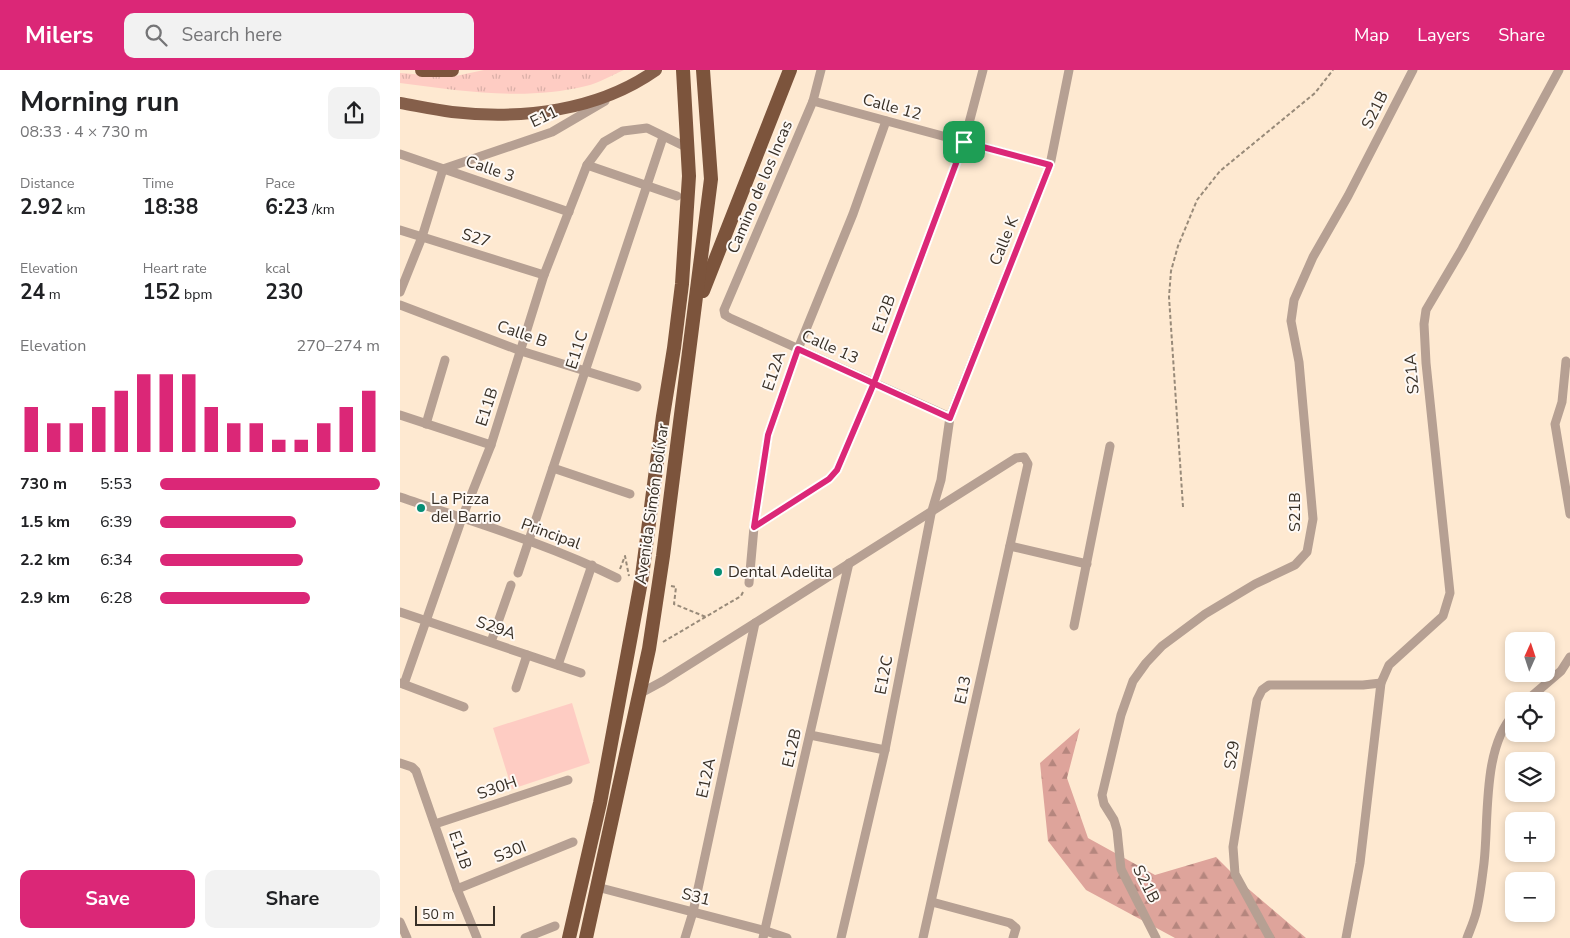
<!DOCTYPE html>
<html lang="en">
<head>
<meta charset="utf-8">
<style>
	:root { --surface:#fff; --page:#f2f2f2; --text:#202124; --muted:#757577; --accent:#db2777 }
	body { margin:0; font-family:"Nunito Sans",sans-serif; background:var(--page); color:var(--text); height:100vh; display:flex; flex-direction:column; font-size:19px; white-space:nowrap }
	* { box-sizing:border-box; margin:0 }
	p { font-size:16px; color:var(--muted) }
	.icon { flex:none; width:28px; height:28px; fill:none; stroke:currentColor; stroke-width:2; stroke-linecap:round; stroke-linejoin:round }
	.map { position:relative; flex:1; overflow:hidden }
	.details { display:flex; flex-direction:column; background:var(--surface); width:400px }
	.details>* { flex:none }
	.needle { width:32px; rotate:3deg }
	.tools { position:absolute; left:1105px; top:562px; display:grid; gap:10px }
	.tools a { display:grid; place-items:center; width:50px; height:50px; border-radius:10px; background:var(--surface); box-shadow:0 2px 8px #0003; font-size:25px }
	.scale { position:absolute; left:15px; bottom:12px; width:80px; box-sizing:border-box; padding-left:5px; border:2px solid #383027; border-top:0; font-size:14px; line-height:18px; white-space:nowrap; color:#383027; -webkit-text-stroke:4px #fef9f5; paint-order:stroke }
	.pin { position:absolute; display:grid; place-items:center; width:42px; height:42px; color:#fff; margin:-21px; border-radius:10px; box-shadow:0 2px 8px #0006 }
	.round { display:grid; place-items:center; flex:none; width:52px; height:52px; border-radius:10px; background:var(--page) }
	.headline { display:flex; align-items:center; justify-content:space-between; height:85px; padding:0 20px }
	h1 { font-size:28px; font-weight:700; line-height:38px }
	.metrics { display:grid; grid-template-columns:repeat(3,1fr); gap:8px; height:85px; padding:5px 20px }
	.metrics div { display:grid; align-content:center }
	.metrics b { font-size:21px; font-weight:700 }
	.metrics small { font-size:14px; font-weight:400 }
	.metrics p { font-size:14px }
	.chart { height:140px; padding:10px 20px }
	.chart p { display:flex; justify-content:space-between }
	.chart svg { width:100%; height:90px; margin-top:5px; stroke:var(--accent); stroke-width:6 }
	.button { display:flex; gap:10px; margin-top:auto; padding:10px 20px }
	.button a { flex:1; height:58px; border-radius:10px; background:var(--accent); color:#fff; font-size:20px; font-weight:700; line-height:58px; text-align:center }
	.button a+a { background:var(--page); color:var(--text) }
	ul { padding:0 20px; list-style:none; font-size:16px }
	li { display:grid; grid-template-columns:80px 60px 1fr; align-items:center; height:38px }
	li i { height:12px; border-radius:6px; background:var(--accent) }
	header { display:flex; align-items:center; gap:30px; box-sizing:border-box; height:70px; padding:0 25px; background:var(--accent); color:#fff }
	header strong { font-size:24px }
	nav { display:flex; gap:28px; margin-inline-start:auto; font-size:18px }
	.search { width:350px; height:45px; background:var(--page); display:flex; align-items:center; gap:12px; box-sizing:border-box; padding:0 18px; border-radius:10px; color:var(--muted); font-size:19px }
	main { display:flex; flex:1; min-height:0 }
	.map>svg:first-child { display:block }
	.grass { fill:url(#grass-tufts) }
	.forest { fill:url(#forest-firs) }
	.park { fill:#feccc3 }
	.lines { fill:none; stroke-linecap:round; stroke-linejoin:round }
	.path { stroke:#988a79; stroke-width:2; stroke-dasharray:4 2.5; stroke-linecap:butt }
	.minor { stroke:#b6a093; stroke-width:9 }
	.primary { stroke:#855f4a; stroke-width:12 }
	.trunk { stroke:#7c543c; stroke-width:14 }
	.route-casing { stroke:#fff; stroke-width:10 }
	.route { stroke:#db2777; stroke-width:6 }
	.poi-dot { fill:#068e75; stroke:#fef9f5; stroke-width:2 }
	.labels { text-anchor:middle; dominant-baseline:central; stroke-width:4; stroke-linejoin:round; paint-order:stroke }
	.street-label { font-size:16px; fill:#383027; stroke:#fef9f5 }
	.poi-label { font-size:16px; fill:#383027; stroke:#fef9f5; text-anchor:start }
</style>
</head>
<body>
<header>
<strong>Milers</strong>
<div class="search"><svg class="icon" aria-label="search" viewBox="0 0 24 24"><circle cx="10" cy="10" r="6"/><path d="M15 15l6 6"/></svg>Search here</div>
<nav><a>Map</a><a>Layers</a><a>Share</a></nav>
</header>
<main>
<section class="details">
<div class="headline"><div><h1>Morning run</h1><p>08:33 · 4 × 730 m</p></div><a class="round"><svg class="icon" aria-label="share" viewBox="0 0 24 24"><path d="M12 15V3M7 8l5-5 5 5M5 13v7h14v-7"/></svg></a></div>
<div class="metrics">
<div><p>Distance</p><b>2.92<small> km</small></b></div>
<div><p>Time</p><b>18:38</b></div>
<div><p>Pace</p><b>6:23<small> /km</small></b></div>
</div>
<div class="metrics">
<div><p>Elevation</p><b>24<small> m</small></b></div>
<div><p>Heart rate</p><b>152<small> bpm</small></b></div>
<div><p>kcal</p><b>230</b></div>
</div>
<div class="chart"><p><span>Elevation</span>270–274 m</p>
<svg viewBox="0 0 160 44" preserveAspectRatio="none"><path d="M5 44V22M15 44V30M25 44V30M35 44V22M45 44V14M55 44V6M65 44V6M75 44V6M85 44V22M95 44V30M105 44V30M115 44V38M125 44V38M135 44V30M145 44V22M155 44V14"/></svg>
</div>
<ul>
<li><b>730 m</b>5:53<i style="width:100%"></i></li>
<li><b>1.5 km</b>6:39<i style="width:62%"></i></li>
<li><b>2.2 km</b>6:34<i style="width:65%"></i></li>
<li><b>2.9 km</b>6:28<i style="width:68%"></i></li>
</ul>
<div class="button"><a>Save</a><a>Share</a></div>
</section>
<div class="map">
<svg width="1170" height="868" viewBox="0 0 1170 868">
	<defs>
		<pattern id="grass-tufts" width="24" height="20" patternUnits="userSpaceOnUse" patternTransform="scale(1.25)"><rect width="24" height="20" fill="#feccc3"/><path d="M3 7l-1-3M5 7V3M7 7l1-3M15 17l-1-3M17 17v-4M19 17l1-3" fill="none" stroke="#dab0a8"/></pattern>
		<pattern id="forest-firs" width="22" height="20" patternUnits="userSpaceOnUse" patternTransform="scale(1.25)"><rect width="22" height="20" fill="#dea49b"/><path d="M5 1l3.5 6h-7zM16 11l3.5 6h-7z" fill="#b5867e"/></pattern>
	</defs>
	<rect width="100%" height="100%" fill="#fee9d1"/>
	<path class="grass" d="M84 0H224C212 5 199 13 186 16 125 31 61 21 0 13V3L51 7Z"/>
	<polygon class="forest" points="680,658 667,708 688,768 755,805 816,787 845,816 906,868 775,868 686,820 648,771 640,693"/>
	<polygon class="park" points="172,633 190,693 112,719 93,658"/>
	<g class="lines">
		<g class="path">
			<polyline points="783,437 769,227 771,201 778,176 797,130 820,101 915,23 933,0"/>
			<polyline points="220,499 225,486 229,506"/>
			<polyline points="271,516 276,517 274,534 306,547"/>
			<polyline points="263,572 341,526 343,522"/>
		</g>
		<g class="minor">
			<polyline points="421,0 413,31 324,240 325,245 330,248 550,347"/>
			<polyline points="413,31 650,95"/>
			<polyline points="0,84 169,142"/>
			<polyline points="187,95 277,126"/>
			<polyline points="0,160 144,205"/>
			<polyline points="0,222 22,167 43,99 152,62 205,31"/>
			<polyline points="0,235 121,281 237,317"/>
			<polyline points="1166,291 1162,332 1155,354 1170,444"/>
			<polyline points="0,345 91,375"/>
			<polyline points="26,354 45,290"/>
			<polyline points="153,398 230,424"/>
			<path d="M0 427C73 452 148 474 217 508"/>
			<polyline points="354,457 429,409 437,400 474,313 564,72 583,0"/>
			<polyline points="610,476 687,494"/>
			<polyline points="118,503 263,67"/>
			<polyline points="349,513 354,457 368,365 398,279 453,144 486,51"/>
			<polyline points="0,542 181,603"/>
			<polyline points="674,556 710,376"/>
			<polyline points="91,572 111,515"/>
			<polyline points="158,595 192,495"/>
			<polyline points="0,613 64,637"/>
			<polyline points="4,614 62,448 91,375 144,205 187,95 204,72 223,61 247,58 288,78"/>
			<polyline points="116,618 127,585"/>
			<polyline points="239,624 263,611 355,553 616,388 624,387 628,394 523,868"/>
			<polyline points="1126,631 1161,601 1170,587"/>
			<polyline points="410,665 485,680"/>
			<polyline points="0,693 12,697 16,701 57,819 77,868"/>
			<polyline points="35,754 168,710"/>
			<polyline points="197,817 366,861 387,868"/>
			<polyline points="57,819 173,772"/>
			<polyline points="532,832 610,853 616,858 613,868"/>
			<polyline points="0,852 7,868"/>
			<polyline points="125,868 155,856"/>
			<polyline points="285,868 293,842 355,553"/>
			<polyline points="363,868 449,493"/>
			<polyline points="441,868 485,680 531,444 541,410 550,347 650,95 669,0"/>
			<polyline points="756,868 721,799 717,760 714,750 704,734 702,725 721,645 733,611 746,593 762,576 805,544 855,514 895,495 907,482 913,449 899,292 891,251 894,230 913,187 948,126 1013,0"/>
			<polyline points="870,868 835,804 833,777 857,630 862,620 869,615 963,615 981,613"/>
			<polyline points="946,868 960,793 981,613 989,595 1043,546 1050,523 1026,293 1024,254 1026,240 1062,179 1159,0"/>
			<path d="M1067 868C1070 860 1074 851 1076 843 1080 827 1082 809 1084 793 1089 750 1082 678 1114 644"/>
		</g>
		<path class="primary" d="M0 33C17 36 35 40 52 42 122 50 198 41 256 0"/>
		<g class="trunk">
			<polyline points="22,0 52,0"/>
			<polyline points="303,221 390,0"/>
			<polyline points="169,868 200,733 242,506 263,346 274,278 282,214 289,106 283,0"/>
			<polyline points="186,868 249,579 263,486 311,109 303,0"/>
		</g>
	</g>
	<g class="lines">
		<g class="route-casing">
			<path id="route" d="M564 72 474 313 437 400 429 409 354 457 368 365 398 279C448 302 499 325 550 348L650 95 564 72"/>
		</g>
		<use href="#route" class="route"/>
	</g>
	<g class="poi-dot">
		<circle cx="21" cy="438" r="5"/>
		<circle cx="318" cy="502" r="5"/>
	</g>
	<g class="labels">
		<g class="street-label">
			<text transform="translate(492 37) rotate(15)">Calle 12</text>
			<text transform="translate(975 40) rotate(-63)">S21B</text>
			<text transform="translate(144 47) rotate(-25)">E11</text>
			<text transform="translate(90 99) rotate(19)">Calle 3</text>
			<text transform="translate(360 117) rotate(-67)">Camino de los Incas</text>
			<text transform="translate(76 168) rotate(17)">S27</text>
			<text transform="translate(604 171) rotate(-68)">Calle K</text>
			<text transform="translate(484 244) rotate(-70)">E12B</text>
			<text transform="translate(122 264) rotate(19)">Calle B</text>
			<text transform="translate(430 277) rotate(24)">Calle 13</text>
			<text transform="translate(177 280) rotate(-72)">E11C</text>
			<text transform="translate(374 301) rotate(-71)">E12A</text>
			<text transform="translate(1012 304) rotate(-95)">S21A</text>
			<text transform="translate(87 337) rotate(-72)">E11B</text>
			<text transform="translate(252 434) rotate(-82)">Avenida Simón Bolívar</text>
			<text transform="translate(895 442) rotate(-90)">S21B</text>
			<text transform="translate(151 464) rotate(20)">Principal</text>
			<text transform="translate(96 558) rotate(19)">S29A</text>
			<text transform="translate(484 605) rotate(-79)">E12C</text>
			<text transform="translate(563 620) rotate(-78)">E13</text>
			<text transform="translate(392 678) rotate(-77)">E12B</text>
			<text transform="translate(832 685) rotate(-81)">S29</text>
			<text transform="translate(306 708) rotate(-78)">E12A</text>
			<text transform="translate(97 718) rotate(-19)">S30H</text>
			<text transform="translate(60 780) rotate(71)">E11B</text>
			<text transform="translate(110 782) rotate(-22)">S30I</text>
			<text transform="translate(746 814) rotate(63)">S21B</text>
			<text transform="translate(296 827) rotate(14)">S31</text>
		</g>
		<g class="poi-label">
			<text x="31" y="429">La Pizza<tspan x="31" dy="18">del Barrio</tspan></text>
			<text x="328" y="502">Dental Adelita</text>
		</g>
	</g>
</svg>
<div class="tools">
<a><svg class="needle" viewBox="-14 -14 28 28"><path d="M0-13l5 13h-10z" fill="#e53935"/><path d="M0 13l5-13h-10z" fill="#757577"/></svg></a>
<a><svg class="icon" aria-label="locate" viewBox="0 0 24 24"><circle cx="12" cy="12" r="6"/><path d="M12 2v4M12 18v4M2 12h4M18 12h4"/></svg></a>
<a><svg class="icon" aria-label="layers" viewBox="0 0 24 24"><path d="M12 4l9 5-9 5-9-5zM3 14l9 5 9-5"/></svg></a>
<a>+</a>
<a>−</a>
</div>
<div class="scale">50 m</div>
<div class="pin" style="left:564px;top:72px;background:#1e9e55"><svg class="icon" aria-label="arrive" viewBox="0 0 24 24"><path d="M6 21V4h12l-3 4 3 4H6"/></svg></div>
</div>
</main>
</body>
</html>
